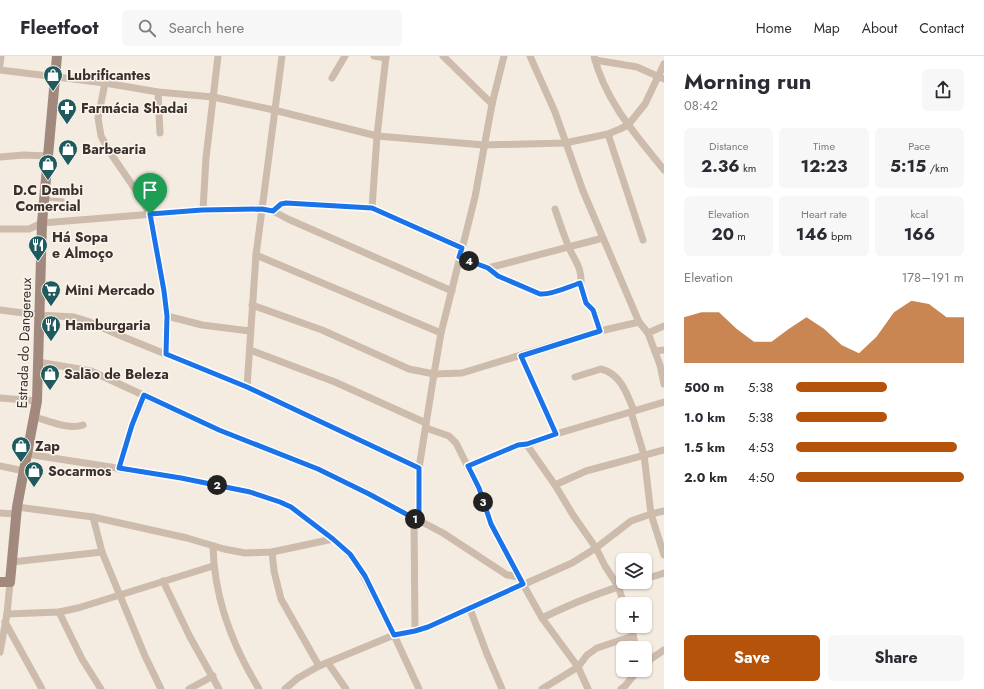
<!DOCTYPE html>
<html lang="en">
<head>
<meta charset="utf-8">
<style>
	:root { --surface:#fff; --page:#f7f7f7; --text:#2b2b33; --muted:#7c7c81; --line:#e1e1e2; --accent:#b45309 }
	body { margin:0; font-family:Jost,sans-serif; background:var(--page); color:var(--text); height:100vh; display:flex; flex-direction:column; font-size:15px; white-space:nowrap }
	* { box-sizing:border-box; margin:0 }
	p { font-size:13px; color:var(--muted) }
	.icon { flex:none; width:22px; height:22px; fill:none; stroke:currentColor; stroke-width:2; stroke-linecap:round; stroke-linejoin:round }
	.map { position:relative; flex:1; overflow:hidden }
	.sheet { display:flex; flex-direction:column; background:var(--surface); width:320px }
	.sheet>* { flex:none }
	.controls { position:absolute; left:616px; top:497px; display:grid; gap:8px }
	.controls a { display:grid; place-items:center; width:36px; height:36px; border-radius:6px; background:var(--surface); box-shadow:0 1px 3px #0004; font-size:20px }
	.pin { position:absolute; display:grid; place-items:center; width:34px; height:34px; color:#fff; margin:-41px -17px; border-radius:50% 50% 50% 0; rotate:-45deg; box-shadow:0 0 4px #0007 }
	.pin .icon { rotate:45deg }
	.km { position:absolute; width:20px; height:20px; margin:-10px; border-radius:50%; background:#222; color:#fff; font-size:11px; line-height:20px; text-align:center }
	.round { display:grid; place-items:center; flex:none; width:42px; height:42px; border-radius:6px; background:var(--page) }
	.head { display:flex; align-items:center; justify-content:space-between; height:68px; padding:0 20px }
	h1 { font-size:22px; font-weight:700; line-height:30px }
	.metrics { display:grid; grid-template-columns:repeat(3,1fr); gap:6px; height:68px; padding:4px 20px }
	.metrics div { display:grid; align-content:center; border-radius:6px; background:var(--page); text-align:center }
	.metrics b { font-size:17px; font-weight:700 }
	.metrics small { font-size:11px; font-weight:400 }
	.metrics p { font-size:11px }
	.chart { height:112px; padding:8px 20px }
	.chart p { display:flex; justify-content:space-between }
	.chart svg { width:100%; height:72px; margin-top:4px; fill:var(--accent); opacity:.7 }
	.primary-button { display:flex; gap:8px; margin-top:auto; padding:8px 20px }
	.primary-button a { flex:1; height:46px; border-radius:6px; background:var(--accent); color:#fff; font-size:16px; font-weight:700; line-height:46px; text-align:center }
	.primary-button a+a { background:var(--page); color:var(--text) }
	ul { padding:0 20px; list-style:none; font-size:13px }
	li { display:grid; grid-template-columns:64px 48px 1fr; align-items:center; height:30px }
	li i { height:10px; border-radius:5px; background:var(--accent) }
	header { display:flex; align-items:center; gap:24px; box-sizing:border-box; height:56px; padding:0 20px; background:var(--surface); border-bottom:1px solid var(--line) }
	header strong { font-size:19px }
	nav { display:flex; gap:22px; margin-inline-start:auto; font-size:14px }
	.search { width:280px; height:36px; background:var(--page); display:flex; align-items:center; gap:10px; box-sizing:border-box; padding:0 14px; border-radius:6px; color:var(--muted); font-size:15px }
	main { display:flex; flex:1; min-height:0 }
	.map>svg:first-child { display:block }
	.lines { fill:none; stroke-linecap:round; stroke-linejoin:round }
	.path { stroke:#b9a596; stroke-width:1; stroke-dasharray:2 2; stroke-linecap:butt }
	.lane { stroke:#cdbbac; stroke-width:3.5 }
	.street { stroke:#cdbbac; stroke-width:7 }
	.secondary { stroke:#a18a7d; stroke-width:10 }
	.route-casing { stroke:#fff; stroke-width:8 }
	.route { stroke:#1a73e8; stroke-width:5 }
	.labels { text-anchor:middle; dominant-baseline:central; stroke-width:3; stroke-linejoin:round; paint-order:stroke }
	.poi-label { font-size:14px; font-weight:bold; fill:#3b302b; stroke:#fbf5ee; text-anchor:start }
	.street-label { font-size:14px; fill:#3b302b; stroke:#fbf5ee }
</style>
</head>
<body>
<header>
<strong>Fleetfoot</strong>
<div class="search"><svg class="icon" aria-label="search" viewBox="0 0 24 24"><circle cx="10" cy="10" r="6"/><path d="M15 15l6 6"/></svg>Search here</div>
<nav><a>Home</a><a>Map</a><a>About</a><a>Contact</a></nav>
</header>
<main>
<div class="map">
<svg width="664" height="633" viewBox="0 0 664 633">
	<rect width="100%" height="100%" fill="#f4ebe1"/>
	<g class="lines">
		<polyline class="path" points="582,234 586,247 593,253 598,269"/>
		<polyline class="lane" points="46,143 63,144"/>
		<g class="street">
			<polyline points="374,0 386,2"/>
			<polyline points="443,0 492,48"/>
			<polyline points="530,0 555,56 583,135 639,266 648,277 660,309 664,328"/>
			<path d="M594 0C605 45 636 79 664 114"/>
			<polyline points="595,4 637,11 664,23"/>
			<polyline points="0,9 1,0"/>
			<polyline points="0,14 105,27 158,36 213,41 274,54 377,80 484,89 565,87 608,78 620,73 628,69 645,48 664,8"/>
			<polyline points="332,22 345,0"/>
			<polyline points="105,27 98,62 101,80 109,95 135,133 150,158 164,235 167,260 166,298"/>
			<polyline points="158,36 160,77"/>
			<polyline points="608,78 643,184"/>
			<polyline points="0,101 24,99 48,100"/>
			<polyline points="372,152 377,80 386,0"/>
			<polyline points="203,154 206,102 218,0"/>
			<polyline points="273,155 288,163 452,235"/>
			<polyline points="0,173 29,173 42,167 203,154 262,153 273,155 281,148 291,147 372,152 462,191"/>
			<polyline points="256,199 441,277"/>
			<polyline points="459,201 488,212 603,182"/>
			<path d="M488 212 498 220 540 238C553 239 568 231 581 227 582 210 573 203 568 189 563 177 559 165 555 153"/>
			<polyline points="252,249 322,274 409,313 434,318 462,317 600,275 639,266"/>
			<polyline points="0,254 39,259 74,261 87,265 126,282 247,331 419,412"/>
			<polyline points="167,260 202,269 250,275"/>
			<polyline points="648,277 664,270"/>
			<polyline points="250,294 335,326 426,367"/>
			<polyline points="655,295 664,294"/>
			<polyline points="521,300 556,378"/>
			<polyline points="38,306 91,315 219,374 271,394 318,413 369,438 443,477 507,519 519,521"/>
			<path d="M575 321 601 313C621 318 627 338 634 355"/>
			<polyline points="247,331 256,199 282,0"/>
			<polyline points="0,342 37,345"/>
			<polyline points="631,356 644,399 651,458 664,499"/>
			<path d="M35 361C49 365 69 374 83 369"/>
			<polyline points="426,372 449,380 456,387 479,433 491,468 519,521 542,562 578,611 588,633"/>
			<polyline points="527,389 555,429 573,459 596,492 605,510 618,530 624,548"/>
			<polyline points="27,398 181,422 249,436 280,446 291,451 333,483 349,498 358,509 394,579 419,633"/>
			<polyline points="0,410 24,415"/>
			<polyline points="468,410 519,389 527,389 556,378 664,346"/>
			<polyline points="119,413 132,369 145,339"/>
			<polyline points="555,429 586,415 664,394"/>
			<polyline points="17,451 93,461 187,482 224,493 245,497 272,496 333,483"/>
			<polyline points="0,457 16,458"/>
			<polyline points="93,461 102,496 145,600 161,633"/>
			<polyline points="414,463 415,575"/>
			<polyline points="419,465 419,412 434,318 441,277 475,141 492,48 504,0"/>
			<path d="M213 490C214 542 232 589 259 633"/>
			<polyline points="272,496 274,515 281,543 319,610"/>
			<polyline points="12,506 102,496"/>
			<polyline points="645,523 664,517"/>
			<polyline points="163,525 190,581 219,633"/>
			<polyline points="470,553 487,598 502,633"/>
			<polyline points="59,556 82,603 101,633"/>
			<polyline points="7,558 59,556 78,552 213,510"/>
			<path d="M542 562C573 547 602 535 635 526"/>
			<polyline points="5,566 42,633"/>
			<polyline points="631,570 636,592"/>
			<polyline points="0,596 7,558 10,526"/>
			<polyline points="328,607 346,633"/>
			<polyline points="645,607 664,594"/>
			<polyline points="189,633 213,620"/>
			<polyline points="285,633 298,622 319,610 394,579 415,575 428,571 572,507 596,492 631,465 651,458 664,455"/>
			<polyline points="542,633 578,611 587,599 597,592 633,580"/>
			<polyline points="621,633 625,630 638,614"/>
		</g>
		<polyline class="secondary" points="0,526 10,526 17,451 37,345 42,167 57,0"/>
	</g>
	<g class="lines">
		<g class="route-casing">
			<path id="route" d="M286 147 372 152 462 192 459 201 488 212 498 220 540 238C552 239 568 231 580 227L586 247 593 254 600 275 521 300 556 378 527 388 518 389 468 410 479 432 491 468 523 528 428 571 415 575 394 579 365 520 350 498 333 483 291 451 280 446 250 436 181 422 119 412 132 369 144 339 219 374 318 413 369 438 419 465V412L247 331 166 298 167 260 164 235 150 158 202 154 262 153 273 155 281 148Z"/>
		</g>
		<use href="#route" class="route"/>
	</g>
	<defs>
		<g id="shop-pin" transform="scale(1)"><path d="M0 17L-7.5 6A9.5 9.5 0 1 1 7.5 6Z" fill="#1f5a5e" stroke="#fbf5ee"/><path d="M-5-2.5h2.3a2.7 3.5 0 0 1 5.4 0H5L5.5 6h-11ZM-1.5-2.5h3a1.5 2.3 0 0 0-3 0Z" fill="#fff"/></g>
		<g id="pharmacy-pin" transform="scale(1)"><path d="M0 17L-7.5 6A9.5 9.5 0 1 1 7.5 6Z" fill="#1f5a5e" stroke="#fbf5ee"/><path d="M-2-6h4v4h4v4h-4v4h-4v-4h-4v-4h4Z" fill="#fff"/></g>
		<g id="restaurant-pin" transform="scale(1)"><path d="M0 17L-7.5 6A9.5 9.5 0 1 1 7.5 6Z" fill="#1f5a5e" stroke="#fbf5ee"/><path d="M-5-6h1v4h1v-4h1v4h1v-4h1v5L-1.5 .5V6h-2V.5L-5-1ZM5-6V6H3V1.5H1.5Q1.5-4 5-6Z" fill="#fff"/></g>
		<g id="supermarket-pin" transform="scale(1)"><path d="M0 17L-7.5 6A9.5 9.5 0 1 1 7.5 6Z" fill="#1f5a5e" stroke="#fbf5ee"/><path d="M-6-5.5h2.5l.6 2H6L4.5 2H-2.5L-4.4-4H-6ZM-1.5 3.2a1.3 1.3 0 1 0 .1 0ZM3 3.2a1.3 1.3 0 1 0 .1 0Z" fill="#fff"/></g>
	</defs>
	<g fill-rule="evenodd">
		<use href="#shop-pin" x="53" y="19"/>
		<use href="#pharmacy-pin" x="67" y="52"/>
		<use href="#shop-pin" x="68" y="93"/>
		<use href="#shop-pin" x="48" y="108"/>
		<use href="#restaurant-pin" x="38" y="189"/>
		<use href="#supermarket-pin" x="51" y="234"/>
		<use href="#restaurant-pin" x="51" y="269"/>
		<use href="#shop-pin" x="50" y="318"/>
		<use href="#shop-pin" x="21" y="390"/>
		<use href="#shop-pin" x="34" y="415"/>
	</g>
	<g class="labels">
		<g class="poi-label">
			<text x="67" y="19">Lubrificantes</text>
			<text x="81" y="52">Farmácia Shadai</text>
			<text x="82" y="93">Barbearia</text>
			<text x="48" y="134" text-anchor="middle">D.C Dambi<tspan x="48" dy="16">Comercial</tspan></text>
			<text x="52" y="181">Há Sopa<tspan x="52" dy="16">e Almoço</tspan></text>
			<text x="65" y="234">Mini Mercado</text>
			<text x="65" y="269">Hamburgaria</text>
			<text x="64" y="318">Salão de Beleza</text>
			<text x="35" y="390">Zap</text>
			<text x="48" y="415">Socarmos</text>
		</g>
		<g class="street-label">
			<text transform="translate(24 287) rotate(-88)">Estrada do Dangereux</text>
		</g>
	</g>
</svg>
<div class="controls">
<a><svg class="icon" aria-label="layers" viewBox="0 0 24 24"><path d="M12 4l9 5-9 5-9-5zM3 14l9 5 9-5"/></svg></a>
<a>+</a>
<a>−</a>
</div>
<div class="pin" style="left:150px;top:158px;background:#1e9e55"><svg class="icon" aria-label="arrive" viewBox="0 0 24 24"><path d="M6 21V4h12l-3 4 3 4H6"/></svg></div>
<b class="km" style="left:415px;top:463px">1</b>
<b class="km" style="left:217px;top:429px">2</b>
<b class="km" style="left:483px;top:446px">3</b>
<b class="km" style="left:469px;top:205px">4</b>
</div>
<section class="sheet">
<div class="head"><div><h1>Morning run</h1><p>08:42</p></div><a class="round"><svg class="icon" aria-label="share" viewBox="0 0 24 24"><path d="M12 15V3M7 8l5-5 5 5M5 13v7h14v-7"/></svg></a></div>
<div class="metrics">
<div><p>Distance</p><b>2.36<small> km</small></b></div>
<div><p>Time</p><b>12:23</b></div>
<div><p>Pace</p><b>5:15<small> /km</small></b></div>
</div>
<div class="metrics">
<div><p>Elevation</p><b>20<small> m</small></b></div>
<div><p>Heart rate</p><b>146<small> bpm</small></b></div>
<div><p>kcal</p><b>166</b></div>
</div>
<div class="chart"><p><span>Elevation</span>178–191 m</p>
<svg viewBox="0 0 160 44" preserveAspectRatio="none"><path d="M0 44V16L10 13L20 13L30 23L40 31L50 31L60 23L70 16L80 23L90 33L100 38L110 28L120 13L130 6L140 8L150 16L160 16V44z"/></svg>
</div>
<ul>
<li><b>500 m</b>5:38<i style="width:54%"></i></li>
<li><b>1.0 km</b>5:38<i style="width:54%"></i></li>
<li><b>1.5 km</b>4:53<i style="width:96%"></i></li>
<li><b>2.0 km</b>4:50<i style="width:100%"></i></li>
</ul>
<div class="primary-button"><a>Save</a><a>Share</a></div>
</section>
</main>
</body>
</html>
